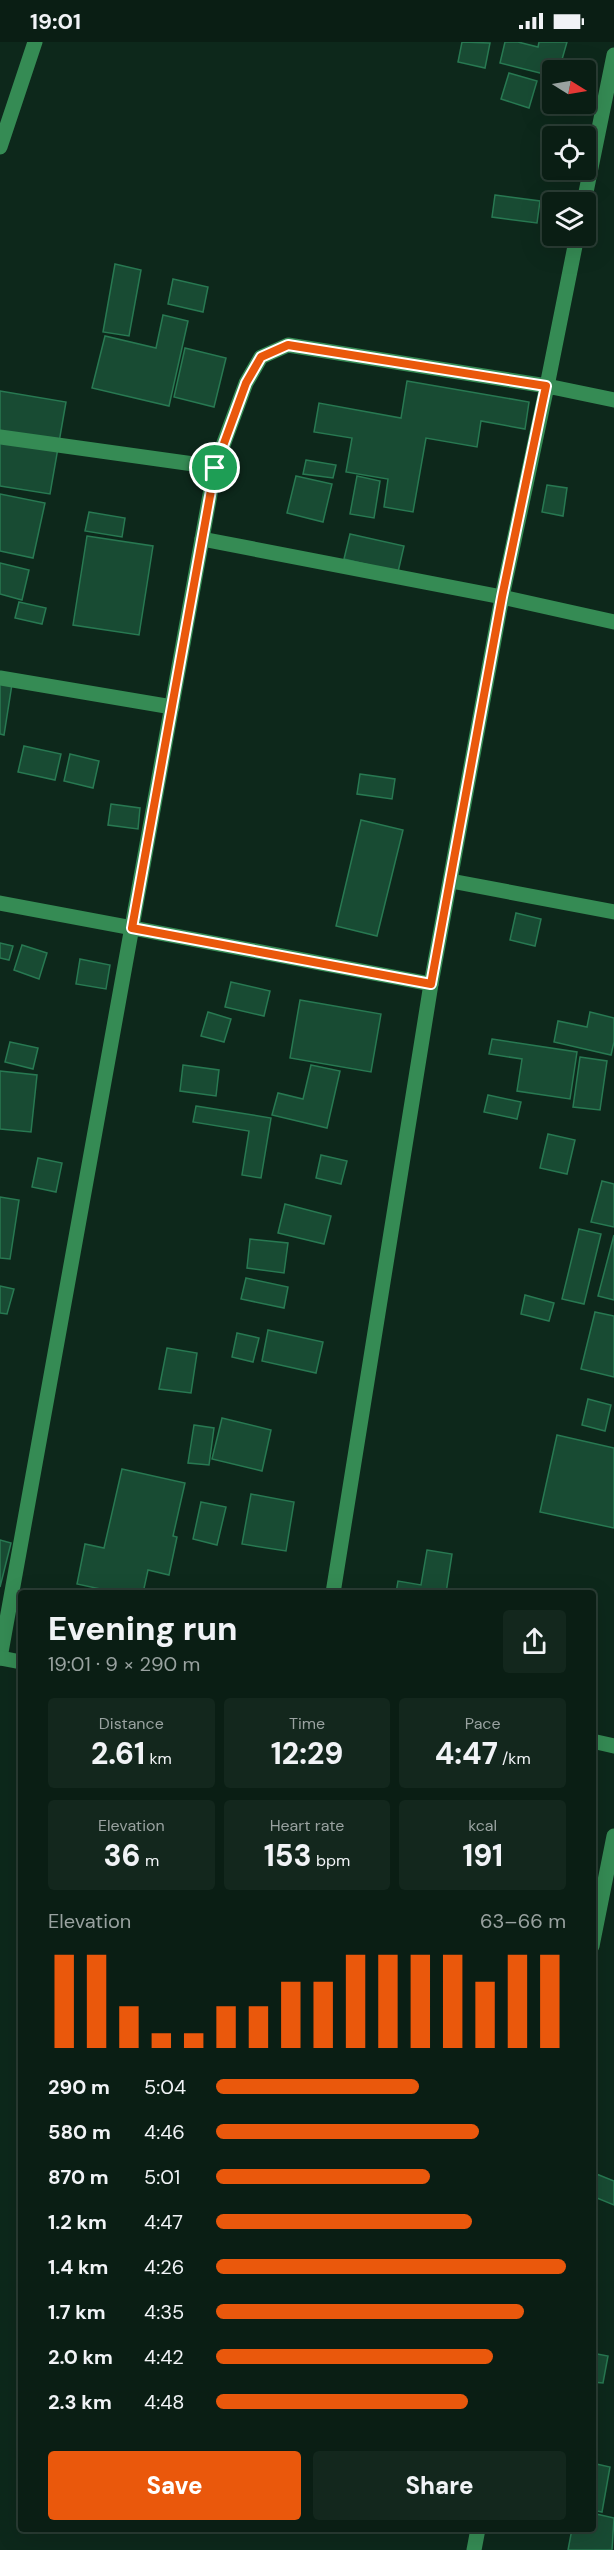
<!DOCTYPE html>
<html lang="en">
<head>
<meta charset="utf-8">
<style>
	:root { --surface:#0a1e14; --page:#13271d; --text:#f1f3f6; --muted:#99a2a0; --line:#2a3c34; --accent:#ea580c }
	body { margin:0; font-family:"DM Sans",sans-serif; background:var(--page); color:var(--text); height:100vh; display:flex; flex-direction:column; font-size:22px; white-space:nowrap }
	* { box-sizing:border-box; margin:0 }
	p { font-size:20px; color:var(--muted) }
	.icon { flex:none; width:33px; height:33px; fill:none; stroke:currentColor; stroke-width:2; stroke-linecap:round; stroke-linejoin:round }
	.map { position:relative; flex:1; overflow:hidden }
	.details { position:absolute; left:18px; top:1548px; width:578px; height:942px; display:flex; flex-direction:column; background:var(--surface); border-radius:6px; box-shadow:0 6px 24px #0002,0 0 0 2px var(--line) }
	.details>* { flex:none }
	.needle { width:39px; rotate:101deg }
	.buttons { position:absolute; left:542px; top:18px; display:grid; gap:12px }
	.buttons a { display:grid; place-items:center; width:54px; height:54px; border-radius:6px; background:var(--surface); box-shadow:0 6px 24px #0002,0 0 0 2px var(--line); font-size:30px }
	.pin { position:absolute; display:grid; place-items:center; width:51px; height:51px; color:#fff; margin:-26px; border:3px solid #fff; border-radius:50%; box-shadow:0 2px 6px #0007 }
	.round { display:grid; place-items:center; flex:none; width:63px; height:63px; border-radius:6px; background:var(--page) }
	.headline { display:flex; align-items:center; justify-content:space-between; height:102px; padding:0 30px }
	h1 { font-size:33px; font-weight:800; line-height:45px }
	.figures { display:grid; grid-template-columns:repeat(3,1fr); gap:9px; height:102px; padding:6px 30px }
	.figures div { display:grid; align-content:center; border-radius:6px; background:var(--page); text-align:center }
	.figures b { font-size:30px; font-weight:800 }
	.figures small { font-size:16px; font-weight:400 }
	.figures p { font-size:16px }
	.chart { height:168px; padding:12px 30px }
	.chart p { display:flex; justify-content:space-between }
	.chart svg { width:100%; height:108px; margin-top:6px; stroke:var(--accent); stroke-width:6 }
	.action { display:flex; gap:12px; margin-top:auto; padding:12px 30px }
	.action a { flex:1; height:69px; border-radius:6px; background:var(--accent); color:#fff; font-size:24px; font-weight:800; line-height:69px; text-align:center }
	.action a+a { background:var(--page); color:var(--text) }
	ul { padding:0 30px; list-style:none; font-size:20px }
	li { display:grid; grid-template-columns:96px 72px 1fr; align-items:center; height:45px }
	li i { height:15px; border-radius:8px; background:var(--accent) }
	.status { display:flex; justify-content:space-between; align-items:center; height:42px; padding:0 30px; background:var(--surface); direction:ltr }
	.status svg { height:16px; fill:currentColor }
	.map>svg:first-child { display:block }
	.building { fill:#184b33; stroke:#287952; stroke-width:1.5 }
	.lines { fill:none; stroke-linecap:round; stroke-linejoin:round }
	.minor { stroke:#358b54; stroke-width:15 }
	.route-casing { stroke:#fff; stroke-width:12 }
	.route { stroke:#ea580c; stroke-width:8 }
</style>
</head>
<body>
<div class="status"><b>19:01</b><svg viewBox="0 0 49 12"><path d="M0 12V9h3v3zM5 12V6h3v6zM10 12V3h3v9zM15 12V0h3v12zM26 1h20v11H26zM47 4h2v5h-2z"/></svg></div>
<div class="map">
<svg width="614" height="2508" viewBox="0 0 614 2508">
	<rect width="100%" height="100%" fill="#0d281b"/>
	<g class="building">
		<polygon points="462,0 490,1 485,26 458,20"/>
		<polygon points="505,0 518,0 538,5 539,0 567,0 559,28 552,28 552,34 500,21"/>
		<polygon points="509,31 537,39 529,66 501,57"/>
		<polygon points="495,153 540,159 537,181 492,175"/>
		<polygon points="115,222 141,228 129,294 103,290"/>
		<polygon points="173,237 208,245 203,270 168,262"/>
		<polygon points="163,273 188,279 169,364 92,346 105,294 156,306"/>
		<polygon points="185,306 226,316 214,365 174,355"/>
		<polygon points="407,339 529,360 525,387 481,379 477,405 426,396 413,470 384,465 388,437 346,430 352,396 314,390 319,361 401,376"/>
		<polygon points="0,349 66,360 50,452 0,444"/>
		<polygon points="306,418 336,423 333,436 303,432"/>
		<polygon points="296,434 332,442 323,480 287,471"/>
		<polygon points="357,434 380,439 374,476 350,472"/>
		<polygon points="547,443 567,446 563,474 542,470"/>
		<polygon points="0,452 45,461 33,516 0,509"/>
		<polygon points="89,470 125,476 122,495 85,489"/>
		<polygon points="350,492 404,504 398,530 344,517"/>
		<polygon points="87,494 153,504 139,593 73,583"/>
		<polygon points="0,521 29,528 22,558 0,552"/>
		<polygon points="19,560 46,566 42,582 15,576"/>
		<polygon points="0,640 12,642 4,693 0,692"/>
		<polygon points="24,704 61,712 55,738 18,730"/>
		<polygon points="70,712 99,719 93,746 64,739"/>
		<polygon points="360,732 395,737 392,757 357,752"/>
		<polygon points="111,762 140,766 138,787 108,783"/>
		<polygon points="361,778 403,788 377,894 336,884"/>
		<polygon points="516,871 541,877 535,904 510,898"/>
		<polygon points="0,901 13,904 9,918 0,916"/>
		<polygon points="22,903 47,911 39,937 14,928"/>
		<polygon points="80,917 110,923 106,947 76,942"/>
		<polygon points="231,940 270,949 264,974 225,965"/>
		<polygon points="300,958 381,972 371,1030 290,1016"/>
		<polygon points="208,970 231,977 224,1000 201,994"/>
		<polygon points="590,970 614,976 614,1000 611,1013 554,1000 558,979 587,985"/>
		<polygon points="492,997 577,1010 570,1057 517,1049 522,1017 489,1012"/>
		<polygon points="10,1000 38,1006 33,1027 5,1020"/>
		<polygon points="580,1015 607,1019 600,1068 573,1065"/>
		<polygon points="183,1023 219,1028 216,1054 180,1049"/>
		<polygon points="311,1023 340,1029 327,1086 272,1073 278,1051 303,1057"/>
		<polygon points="0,1029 37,1033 31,1090 0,1087"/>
		<polygon points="488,1053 521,1060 517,1077 484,1070"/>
		<polygon points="196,1064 271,1076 261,1136 242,1133 249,1089 193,1080"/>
		<polygon points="548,1092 575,1098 567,1132 540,1126"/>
		<polygon points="321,1113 347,1119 341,1142 316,1136"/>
		<polygon points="38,1116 62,1121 56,1150 32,1145"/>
		<polygon points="602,1139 614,1142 614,1185 591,1180"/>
		<polygon points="0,1155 19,1158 10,1217 0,1216"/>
		<polygon points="285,1162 331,1174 324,1202 278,1191"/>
		<polygon points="579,1187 601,1192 584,1262 562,1257"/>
		<polygon points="614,1193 614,1258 598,1254"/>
		<polygon points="250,1197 288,1201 284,1231 247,1226"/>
		<polygon points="246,1236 288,1245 284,1266 241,1257"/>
		<polygon points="0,1244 14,1247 7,1272 0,1271"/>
		<polygon points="525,1253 554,1261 549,1279 521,1272"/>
		<polygon points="595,1270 614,1274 614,1335 581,1327"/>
		<polygon points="268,1288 323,1300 316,1331 262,1319"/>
		<polygon points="237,1291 259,1296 253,1320 232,1315"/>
		<polygon points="167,1306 197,1311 191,1351 159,1347"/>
		<polygon points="588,1357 611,1363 605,1389 582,1383"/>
		<polygon points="222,1376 271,1388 262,1429 212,1417"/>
		<polygon points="194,1383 214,1386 209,1423 188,1421"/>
		<polygon points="557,1393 614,1406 614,1486 540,1470"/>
		<polygon points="122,1427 185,1441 173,1494 177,1495 169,1533 148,1528 143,1551 119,1551 77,1542 85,1502 104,1506"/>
		<polygon points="251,1452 294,1460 286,1509 242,1502"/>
		<polygon points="201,1460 226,1465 217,1503 193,1497"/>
		<polygon points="0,1498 11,1501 0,1545"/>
		<polygon points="427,1508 452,1512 446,1551 396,1551 398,1539 421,1543"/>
		<polygon points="594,2131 614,2139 614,2163 592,2154"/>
		<polygon points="592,2311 608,2314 603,2341 592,2340"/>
		<polygon points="592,2421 610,2425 602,2470 592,2468"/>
		<polygon points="592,2471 614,2476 612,2508 568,2508 572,2487 592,2487"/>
	</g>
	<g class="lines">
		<g class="minor">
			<polyline points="0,105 35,0"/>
			<polyline points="584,160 614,13"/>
			<polyline points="0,395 215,425 246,341 261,315 288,303 547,344 577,194"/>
			<polyline points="202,497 502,555 614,580"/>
			<polyline points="0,636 172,665"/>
			<polyline points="451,839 614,870"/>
			<polyline points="0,861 431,942"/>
			<polyline points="333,1551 431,942 502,555 547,344 614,358"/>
			<polyline points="0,1616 215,425"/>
			<polyline points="1,1616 21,1620"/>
			<polyline points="592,1699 614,1704"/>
			<polyline points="592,1904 614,1794"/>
			<polyline points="474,2508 478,2487"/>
		</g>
	</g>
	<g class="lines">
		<g class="route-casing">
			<polygon id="route" points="288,303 546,344 502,555 431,942 132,886 215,426 246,341 261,315"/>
		</g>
		<use href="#route" class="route"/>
	</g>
</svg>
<div class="buttons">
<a><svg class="needle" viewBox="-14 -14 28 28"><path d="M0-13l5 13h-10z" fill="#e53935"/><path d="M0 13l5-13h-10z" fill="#99a2a0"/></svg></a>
<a><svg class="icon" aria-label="locate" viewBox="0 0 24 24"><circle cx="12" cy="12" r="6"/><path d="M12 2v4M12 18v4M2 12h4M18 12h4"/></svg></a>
<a><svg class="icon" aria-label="layers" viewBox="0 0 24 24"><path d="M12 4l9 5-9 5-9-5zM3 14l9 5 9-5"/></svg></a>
</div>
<div class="pin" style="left:215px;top:426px;background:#1e9e55"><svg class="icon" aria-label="arrive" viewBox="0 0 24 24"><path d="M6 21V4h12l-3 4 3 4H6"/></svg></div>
<section class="details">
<div class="headline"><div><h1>Evening run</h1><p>19:01 · 9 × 290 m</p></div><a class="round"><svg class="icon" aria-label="share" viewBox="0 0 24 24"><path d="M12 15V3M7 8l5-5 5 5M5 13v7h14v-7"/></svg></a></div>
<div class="figures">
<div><p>Distance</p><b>2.61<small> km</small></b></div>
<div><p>Time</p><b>12:29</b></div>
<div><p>Pace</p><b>4:47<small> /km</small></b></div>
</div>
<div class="figures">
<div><p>Elevation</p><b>36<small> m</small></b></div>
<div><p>Heart rate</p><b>153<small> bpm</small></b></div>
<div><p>kcal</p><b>191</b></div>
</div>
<div class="chart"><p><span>Elevation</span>63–66 m</p>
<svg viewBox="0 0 160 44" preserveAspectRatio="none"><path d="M5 44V6M15 44V6M25 44V27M35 44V38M45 44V38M55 44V27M65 44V27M75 44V17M85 44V17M95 44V6M105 44V6M115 44V6M125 44V6M135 44V17M145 44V6M155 44V6"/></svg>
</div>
<ul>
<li><b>290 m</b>5:04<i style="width:58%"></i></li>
<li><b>580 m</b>4:46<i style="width:75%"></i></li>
<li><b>870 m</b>5:01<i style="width:61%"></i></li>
<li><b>1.2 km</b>4:47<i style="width:73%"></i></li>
<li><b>1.4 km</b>4:26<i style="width:100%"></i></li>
<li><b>1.7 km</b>4:35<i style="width:88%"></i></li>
<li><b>2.0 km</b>4:42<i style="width:79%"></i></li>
<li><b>2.3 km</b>4:48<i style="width:72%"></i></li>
</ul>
<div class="action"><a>Save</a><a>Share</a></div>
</section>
</div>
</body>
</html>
